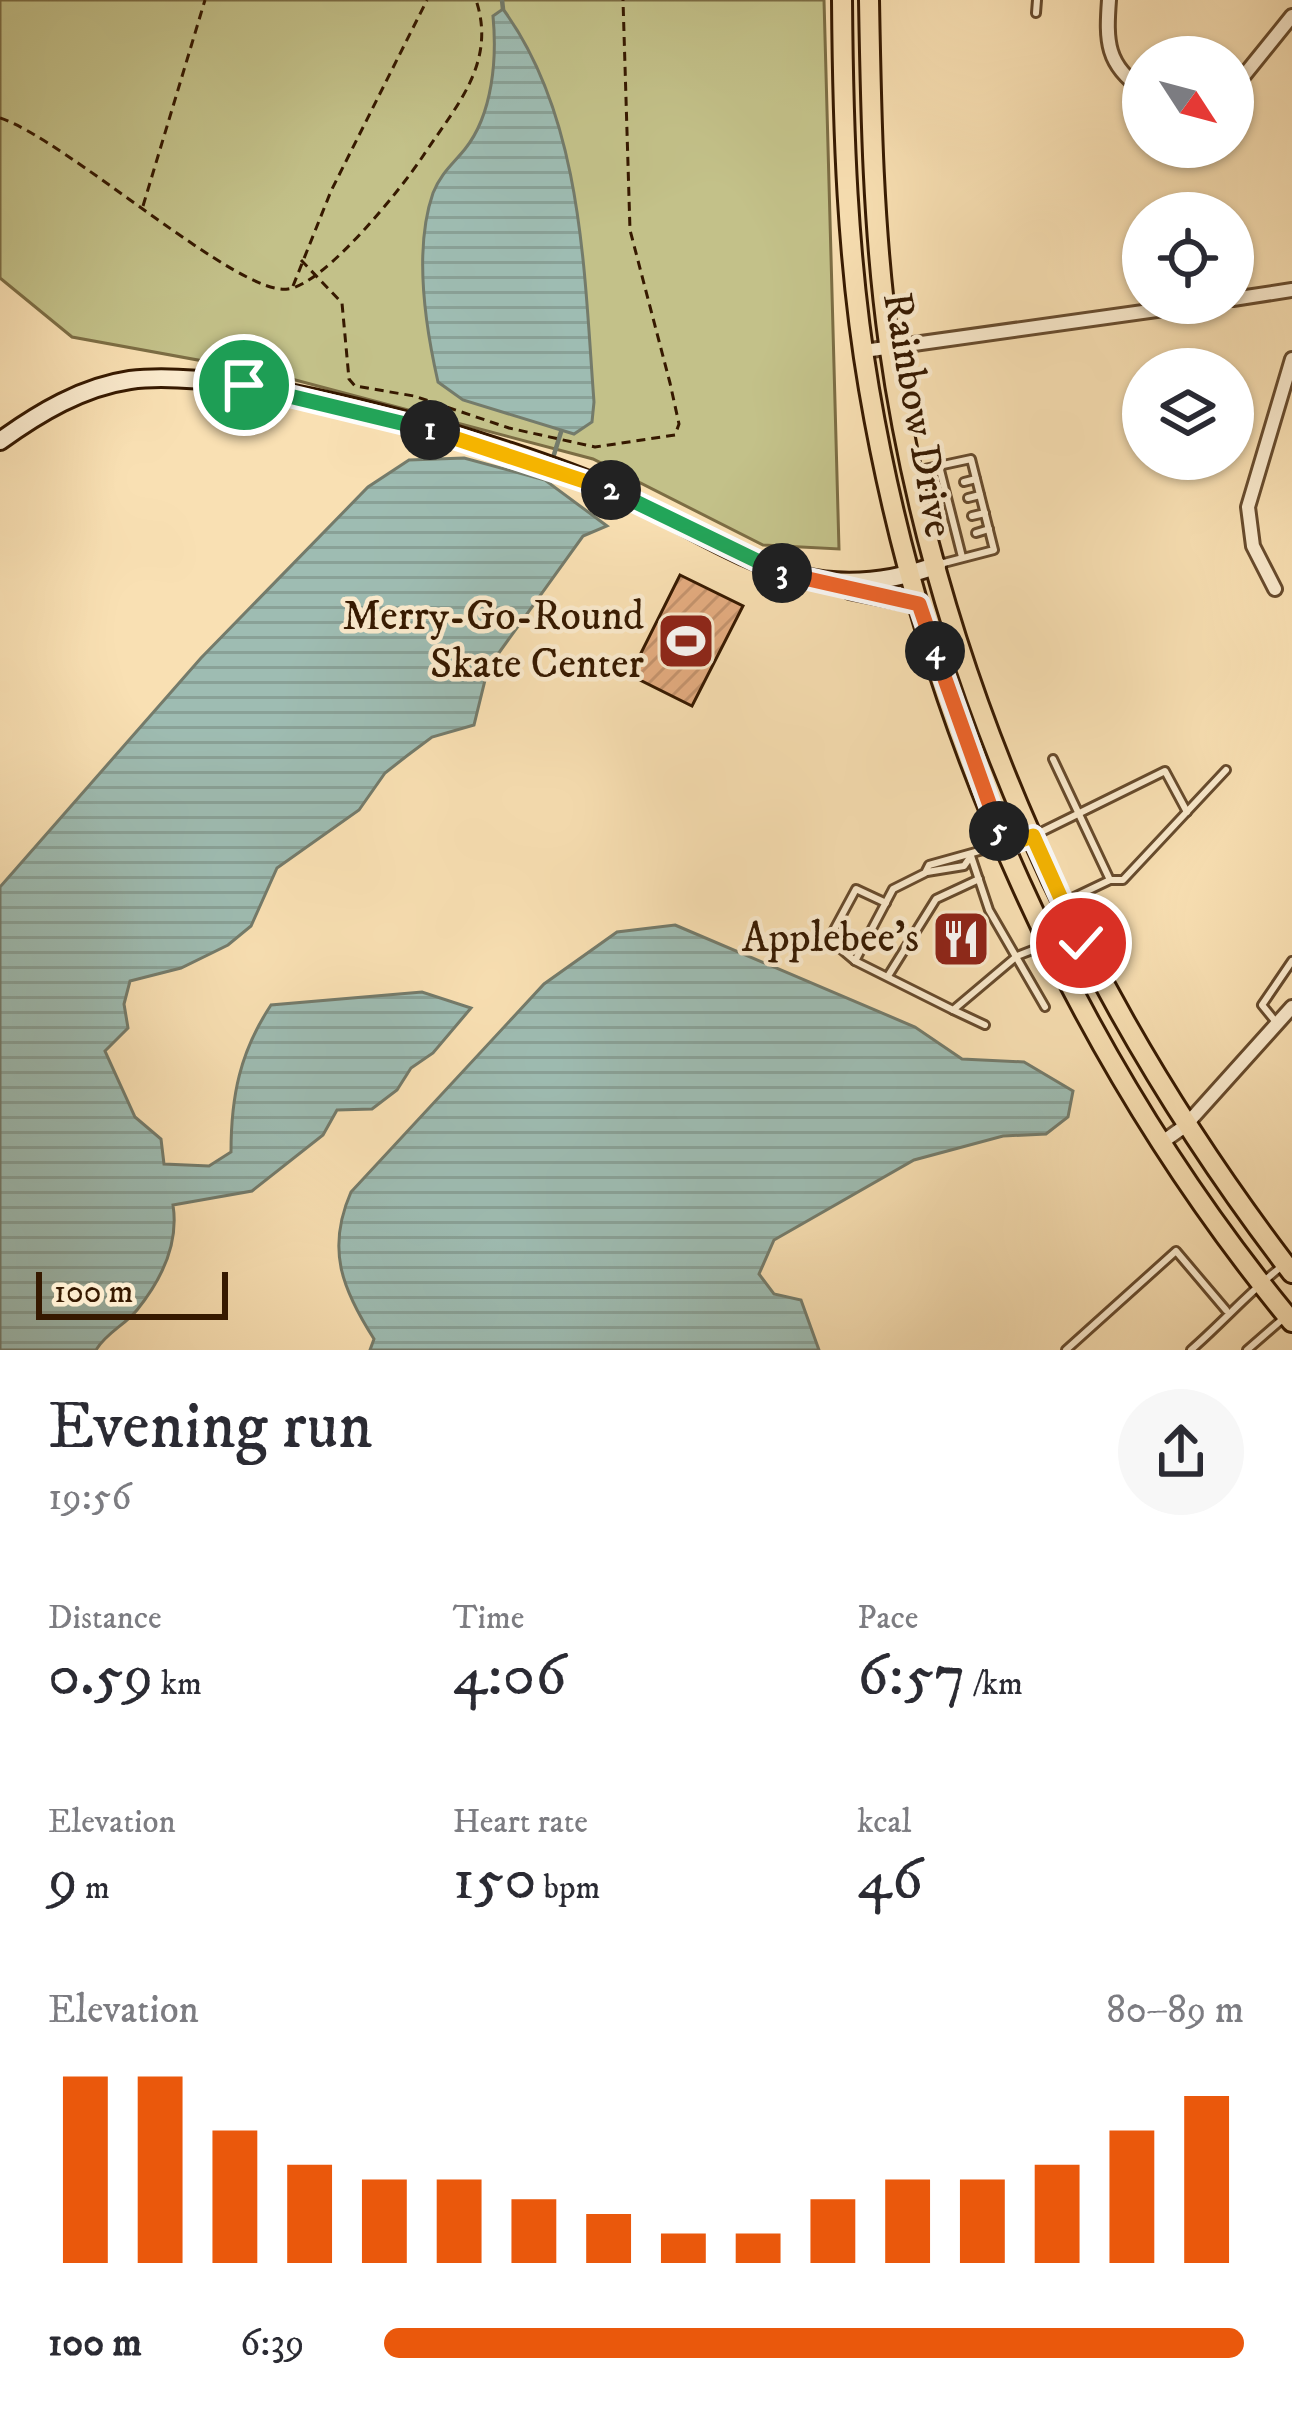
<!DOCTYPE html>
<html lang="en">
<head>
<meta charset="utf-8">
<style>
	:root { --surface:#fff; --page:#f7f7f7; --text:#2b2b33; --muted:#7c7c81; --accent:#ea580c }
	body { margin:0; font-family:"IM FELL DW Pica",serif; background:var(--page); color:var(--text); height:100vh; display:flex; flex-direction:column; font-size:45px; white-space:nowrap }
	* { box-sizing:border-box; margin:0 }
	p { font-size:39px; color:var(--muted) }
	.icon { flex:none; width:66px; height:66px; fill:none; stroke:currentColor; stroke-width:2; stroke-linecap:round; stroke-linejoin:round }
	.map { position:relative; height:1350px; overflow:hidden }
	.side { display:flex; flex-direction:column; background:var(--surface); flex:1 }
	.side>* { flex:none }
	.needle { width:78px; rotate:126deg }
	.fabs { position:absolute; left:1122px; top:36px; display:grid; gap:24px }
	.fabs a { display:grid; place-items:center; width:132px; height:132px; border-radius:50%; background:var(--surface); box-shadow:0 3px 9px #0004; font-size:60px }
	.scale { position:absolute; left:36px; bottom:30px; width:192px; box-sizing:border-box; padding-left:12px; border:6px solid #361900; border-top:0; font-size:33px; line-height:42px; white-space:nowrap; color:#361900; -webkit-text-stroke:9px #fbebce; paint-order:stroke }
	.pin { position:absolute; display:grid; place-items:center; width:102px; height:102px; color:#fff; margin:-51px; border:6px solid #fff; border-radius:50%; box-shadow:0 3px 12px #0007 }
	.km { position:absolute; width:60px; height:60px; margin:-30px; border-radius:50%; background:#222; color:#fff; font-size:33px; line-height:60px; text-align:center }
	.round { display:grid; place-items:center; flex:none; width:126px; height:126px; border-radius:63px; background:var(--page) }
	.headline { display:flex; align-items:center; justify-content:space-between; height:204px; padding:0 48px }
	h1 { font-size:66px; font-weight:600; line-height:90px }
	.figures { display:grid; grid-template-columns:repeat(3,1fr); gap:18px; height:204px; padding:12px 48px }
	.figures div { display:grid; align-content:center }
	.figures b { font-size:60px; font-weight:600 }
	.figures small { font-size:33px; font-weight:400 }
	.figures p { font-size:33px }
	.chart { height:336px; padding:24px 48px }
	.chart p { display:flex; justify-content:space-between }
	.chart svg { width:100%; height:216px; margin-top:12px; stroke:var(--accent); stroke-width:6 }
	ul { padding:0 48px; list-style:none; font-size:39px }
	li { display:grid; grid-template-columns:192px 144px 1fr; align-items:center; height:90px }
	li i { height:30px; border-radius:15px; background:var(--accent) }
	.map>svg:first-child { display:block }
	.green { fill:#c3c189; stroke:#7c6d44; stroke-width:3 }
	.water { fill:url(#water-rules); stroke:#747b6b; stroke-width:3 }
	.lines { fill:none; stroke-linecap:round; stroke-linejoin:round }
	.stream { stroke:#747b6b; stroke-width:4.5 }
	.building { fill:url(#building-hatch); stroke:#361900; stroke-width:3 }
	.lane-casing { stroke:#674b2d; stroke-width:12 }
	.street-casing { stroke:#674b2d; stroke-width:18 }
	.secondary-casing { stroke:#361900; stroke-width:22 }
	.primary-casing { stroke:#361900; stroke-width:24 }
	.path { stroke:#361900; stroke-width:3; stroke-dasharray:9 6; stroke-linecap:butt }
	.lane { stroke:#fbebce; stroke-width:6 }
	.street { stroke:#fbebce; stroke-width:12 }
	.secondary { stroke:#fbebce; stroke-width:16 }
	.primary { stroke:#f9e0b3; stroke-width:18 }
	.split-1-casing { stroke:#fff; stroke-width:24 }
	.split-2-casing { stroke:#fff; stroke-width:24 }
	.split-3-casing { stroke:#fff; stroke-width:24 }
	.split-4-casing { stroke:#fff; stroke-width:24 }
	.split-5-casing { stroke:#fff; stroke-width:24 }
	.split-6-casing { stroke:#fff; stroke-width:24 }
	.split-1 { stroke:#22a559; stroke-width:15 }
	.split-2 { stroke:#f5b400; stroke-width:15 }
	.split-3 { stroke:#22a559; stroke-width:15 }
	.split-4 { stroke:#f0652b; stroke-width:15 }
	.split-5 { stroke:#f0652b; stroke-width:15 }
	.split-6 { stroke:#f5b400; stroke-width:15 }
	.labels { text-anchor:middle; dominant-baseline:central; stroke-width:9; stroke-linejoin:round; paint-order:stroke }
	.street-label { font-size:42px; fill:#361900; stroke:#fbebce }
	.poi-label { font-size:42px; fill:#361900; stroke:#fbebce; text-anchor:end }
</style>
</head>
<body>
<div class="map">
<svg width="1292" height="1350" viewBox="0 0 1292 1350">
	<defs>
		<pattern id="water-rules" width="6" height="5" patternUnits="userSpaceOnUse" patternTransform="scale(3)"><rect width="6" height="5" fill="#9ebcb2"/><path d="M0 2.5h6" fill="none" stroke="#89a197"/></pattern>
		<pattern id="building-hatch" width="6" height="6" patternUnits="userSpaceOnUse" patternTransform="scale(3)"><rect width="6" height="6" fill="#e5ad81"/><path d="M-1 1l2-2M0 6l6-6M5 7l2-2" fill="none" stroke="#c5946e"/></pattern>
	</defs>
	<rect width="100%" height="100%" fill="#f9e0b3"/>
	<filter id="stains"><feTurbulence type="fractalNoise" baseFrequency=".00167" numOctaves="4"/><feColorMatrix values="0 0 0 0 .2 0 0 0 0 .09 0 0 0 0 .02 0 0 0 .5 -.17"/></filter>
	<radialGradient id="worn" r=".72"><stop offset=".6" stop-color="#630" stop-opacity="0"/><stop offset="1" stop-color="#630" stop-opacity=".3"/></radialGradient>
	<polygon class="green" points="0,0 824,0 839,549 763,545 593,459 269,373 72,337 0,278"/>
	<g class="water">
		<path d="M503 9C583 118 584 272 594 402L592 422 574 434 463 400 438 382C425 325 414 248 433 193 441 173 453 164 465 149 493 114 497 58 493 16Z"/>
		<path d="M464 458 545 480 607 526 583 536 488 668 474 725 432 737 408 755 385 773 359 810 277 868 251 926 228 945 181 968 130 981 124 1004 128 1028 105 1051 135 1117 161 1139 164 1164 209 1166 231 1152C231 1096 240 1052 271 1005L422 992 471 1008 433 1053 411 1068 397 1090 372 1109 337 1110 323 1135 252 1191 173 1205C179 1244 162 1279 137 1310 124 1326 107 1332 96 1350H0V887L201 658 368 487 409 460Z"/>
		<path d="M675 925 915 1027 962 1059 1024 1062 1073 1091 1068 1117 1046 1134 1003 1136 914 1160 774 1240 759 1274 774 1294 801 1300 819 1350H370L374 1339C342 1289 326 1249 351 1192L544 984 617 932Z"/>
	</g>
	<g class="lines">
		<g class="stream">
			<polyline points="502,0 503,9"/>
			<polyline points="552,461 561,432"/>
		</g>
	</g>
	<polygon class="building" points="680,575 743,606 692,706 630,675"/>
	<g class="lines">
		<g class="lane-casing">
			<g id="lane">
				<polyline points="1036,13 1037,0"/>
				<polyline points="939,466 962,557"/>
				<polyline points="915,471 971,459 994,550 940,564"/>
				<polyline points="964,482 976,479"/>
				<polyline points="968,498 980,495"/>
				<polyline points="972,516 985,513"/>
				<polyline points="976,533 989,529"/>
				<polyline points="1053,759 1110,880 1066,901"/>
				<polyline points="971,856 989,910 1045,1007"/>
				<polyline points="927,872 964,866 971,856"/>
				<polyline points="1110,880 1123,880 1226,770"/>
				<polyline points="886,903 856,889 829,939 855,961 953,1010 1017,956 1048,944"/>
				<polyline points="855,961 893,889 925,873 929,865 1033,836 1165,771 1187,812"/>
				<polyline points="888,976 936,899 979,879"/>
				<polyline points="953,1010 985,1025"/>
				<polyline points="1275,1021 1262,1005 1292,961"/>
				<polyline points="1066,1350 1176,1251 1226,1310"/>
				<path d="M1191 1350C1223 1322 1247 1294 1282 1266"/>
				<polyline points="1247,1350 1285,1317"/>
			</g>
		</g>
		<g class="street-casing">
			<g id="street">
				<path d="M1109 0C1106 41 1106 65 1143 90"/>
				<polyline points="1233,89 1292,16"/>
				<polyline points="1233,299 1292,290"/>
				<polyline points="864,351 1207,303"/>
				<polyline points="1275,589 1253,546 1248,507 1292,359"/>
				<polyline points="1161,1143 1185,1126 1292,1007"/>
			</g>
		</g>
		<g class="secondary-casing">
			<g id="secondary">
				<path d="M0 441C39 413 82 387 130 380 240 365 510 444 614 491 731 544 803 615 937 565"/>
				<polyline points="850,590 919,604"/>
			</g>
		</g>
		<g class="primary-casing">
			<g id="primary">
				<path d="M842 0C843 130 847 260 869 389 926 725 1075 1059 1292 1322"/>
				<path d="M869 0C871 114 873 230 889 344 936 681 1086 1005 1292 1273"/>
			</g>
		</g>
		<g class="path">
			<path d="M0 118C67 140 239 297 288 289 325 284 402 188 423 156 456 106 497 63 476 0"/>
			<polyline points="143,206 205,0"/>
			<polyline points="301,260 342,303 349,379 355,386 414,396 509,428 595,447 675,435 679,424 670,383 630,230 623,0"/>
			<polyline points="293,286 331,191 427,0"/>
		</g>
		<use href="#lane" class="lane"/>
		<use href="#street" class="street"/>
		<use href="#secondary" class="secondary"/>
		<use href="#primary" class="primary"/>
	</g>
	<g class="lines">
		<g class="split-1-casing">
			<polyline id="split-1" points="244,385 430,430"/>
		</g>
		<g class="split-2-casing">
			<polyline id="split-2" points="430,430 611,490"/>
		</g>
		<g class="split-3-casing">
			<polyline id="split-3" points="611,490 782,573"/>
		</g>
		<g class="split-4-casing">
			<polyline id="split-4" points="782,573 919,604 935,651"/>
		</g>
		<g class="split-5-casing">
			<polyline id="split-5" points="935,651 999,831"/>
		</g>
		<g class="split-6-casing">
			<polyline id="split-6" points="999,831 1004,846 1033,836 1081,943"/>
		</g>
		<use href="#split-1" class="split-1"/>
		<use href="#split-2" class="split-2"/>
		<use href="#split-3" class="split-3"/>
		<use href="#split-4" class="split-4"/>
		<use href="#split-5" class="split-5"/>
		<use href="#split-6" class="split-6"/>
	</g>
	<defs>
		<g id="stadium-square" transform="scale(3)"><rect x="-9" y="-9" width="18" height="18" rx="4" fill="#8f2418" stroke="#fbebce"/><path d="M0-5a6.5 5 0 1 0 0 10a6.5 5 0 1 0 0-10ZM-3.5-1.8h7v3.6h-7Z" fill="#fff"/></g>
		<g id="restaurant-square" transform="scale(3)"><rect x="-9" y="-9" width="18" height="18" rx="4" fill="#8f2418" stroke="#fbebce"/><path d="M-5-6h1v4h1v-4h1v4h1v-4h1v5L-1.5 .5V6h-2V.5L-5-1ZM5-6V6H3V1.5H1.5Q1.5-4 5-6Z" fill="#fff"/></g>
	</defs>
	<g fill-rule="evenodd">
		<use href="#stadium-square" x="686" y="641"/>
		<use href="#restaurant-square" x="961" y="939"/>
	</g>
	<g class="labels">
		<g class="street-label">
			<text transform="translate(917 415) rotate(80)">Rainbow Drive</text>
		</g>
		<g class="poi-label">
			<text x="644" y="617">Merry-Go-Round<tspan x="644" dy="48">Skate Center</tspan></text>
			<text x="919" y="939">Applebee's</text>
		</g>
	</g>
	<rect width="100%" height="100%" filter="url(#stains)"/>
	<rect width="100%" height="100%" fill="url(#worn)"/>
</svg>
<div class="fabs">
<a><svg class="needle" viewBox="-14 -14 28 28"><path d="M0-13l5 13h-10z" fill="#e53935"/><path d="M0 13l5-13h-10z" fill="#7c7c81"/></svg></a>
<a><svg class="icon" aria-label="locate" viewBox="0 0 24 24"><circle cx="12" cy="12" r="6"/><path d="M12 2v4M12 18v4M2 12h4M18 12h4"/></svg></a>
<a><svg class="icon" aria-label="layers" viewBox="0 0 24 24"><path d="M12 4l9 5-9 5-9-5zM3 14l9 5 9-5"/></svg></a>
</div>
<div class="scale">100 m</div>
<div class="pin" style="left:244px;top:385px;background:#1e9e55"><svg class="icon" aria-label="arrive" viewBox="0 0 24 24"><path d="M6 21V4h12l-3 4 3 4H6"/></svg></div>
<div class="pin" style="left:1081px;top:943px;background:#d93025"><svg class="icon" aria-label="check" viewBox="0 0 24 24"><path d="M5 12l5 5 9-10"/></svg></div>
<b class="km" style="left:430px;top:430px">1</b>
<b class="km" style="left:611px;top:490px">2</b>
<b class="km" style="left:782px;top:573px">3</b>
<b class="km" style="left:935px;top:651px">4</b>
<b class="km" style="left:999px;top:831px">5</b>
</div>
<section class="side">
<div class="headline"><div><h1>Evening run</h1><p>19:56</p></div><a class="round"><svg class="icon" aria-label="share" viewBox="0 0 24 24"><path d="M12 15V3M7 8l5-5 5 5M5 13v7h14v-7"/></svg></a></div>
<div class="figures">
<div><p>Distance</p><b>0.59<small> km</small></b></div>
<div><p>Time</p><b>4:06</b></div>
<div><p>Pace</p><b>6:57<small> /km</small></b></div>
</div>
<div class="figures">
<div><p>Elevation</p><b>9<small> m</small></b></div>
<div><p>Heart rate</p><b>150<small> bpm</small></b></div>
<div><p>kcal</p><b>46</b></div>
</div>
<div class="chart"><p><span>Elevation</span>80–89 m</p>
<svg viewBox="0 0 160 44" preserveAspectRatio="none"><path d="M5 44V6M15 44V6M25 44V17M35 44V24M45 44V27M55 44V27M65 44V31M75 44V34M85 44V38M95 44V38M105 44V31M115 44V27M125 44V27M135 44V24M145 44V17M155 44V10"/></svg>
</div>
<ul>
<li><b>100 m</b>6:39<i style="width:100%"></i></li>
</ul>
</section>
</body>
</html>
